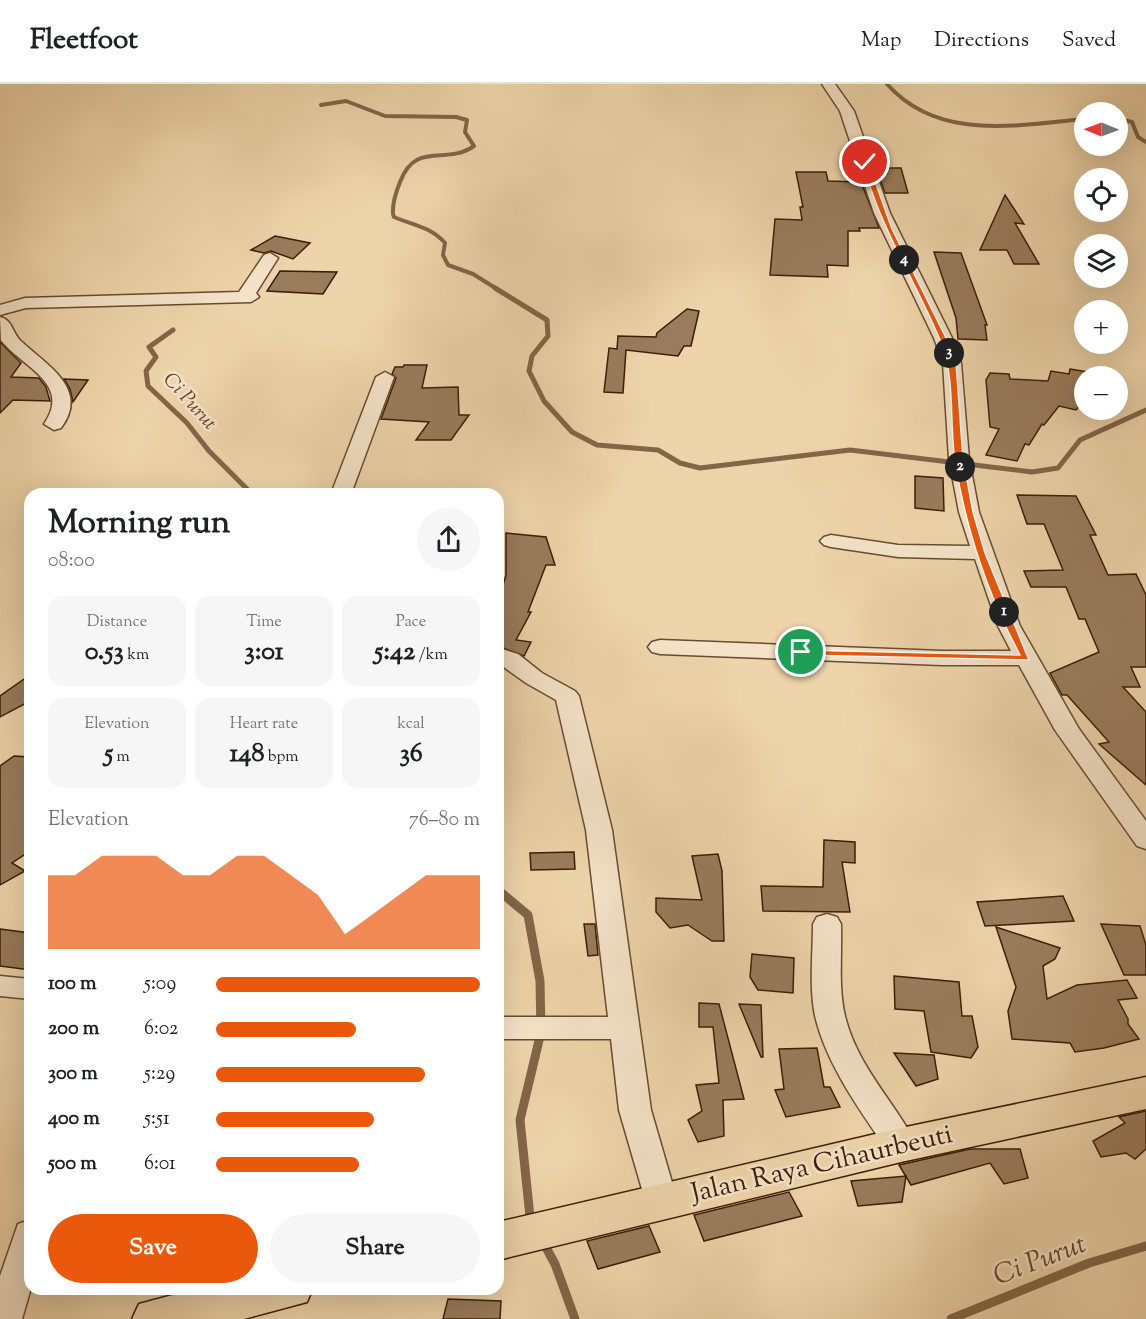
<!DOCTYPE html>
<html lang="en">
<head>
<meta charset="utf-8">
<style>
	:root { --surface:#fff; --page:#f6f6f6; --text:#202124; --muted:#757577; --line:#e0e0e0; --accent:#ea580c }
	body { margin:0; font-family:"Sorts Mill Goudy",serif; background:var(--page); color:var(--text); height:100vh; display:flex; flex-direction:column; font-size:22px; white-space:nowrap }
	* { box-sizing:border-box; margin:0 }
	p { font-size:20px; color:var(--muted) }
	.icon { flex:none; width:33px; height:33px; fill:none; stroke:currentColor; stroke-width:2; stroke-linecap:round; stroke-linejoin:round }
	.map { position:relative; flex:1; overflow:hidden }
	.drawer { position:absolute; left:24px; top:404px; width:480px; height:807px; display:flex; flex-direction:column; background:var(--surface); border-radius:18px; box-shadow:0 6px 24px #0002 }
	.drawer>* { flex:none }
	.needle { width:39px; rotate:271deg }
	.tools { position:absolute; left:1074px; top:18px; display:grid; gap:12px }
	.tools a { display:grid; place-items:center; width:54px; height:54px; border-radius:50%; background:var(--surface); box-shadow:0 6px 24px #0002; font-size:30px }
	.pin { position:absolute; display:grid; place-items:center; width:51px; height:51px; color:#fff; margin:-26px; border:3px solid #fff; border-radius:50%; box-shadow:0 2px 6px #0007 }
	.km { position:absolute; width:30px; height:30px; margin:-15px; border-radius:50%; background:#222; color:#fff; font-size:16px; line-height:30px; text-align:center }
	.round { display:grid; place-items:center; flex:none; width:63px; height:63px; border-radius:32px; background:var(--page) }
	.summary { display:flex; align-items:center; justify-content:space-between; height:102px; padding:0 24px }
	h1 { font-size:33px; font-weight:800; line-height:45px }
	.metrics { display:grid; grid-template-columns:repeat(3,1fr); gap:9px; height:102px; padding:6px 24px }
	.metrics div { display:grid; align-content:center; border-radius:15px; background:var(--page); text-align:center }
	.metrics b { font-size:26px; font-weight:800 }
	.metrics small { font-size:16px; font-weight:400 }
	.metrics p { font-size:16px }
	.chart { height:168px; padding:12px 24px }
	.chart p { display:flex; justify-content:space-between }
	.chart svg { width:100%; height:108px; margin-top:6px; fill:var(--accent); opacity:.7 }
	.action { display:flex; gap:12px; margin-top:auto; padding:12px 24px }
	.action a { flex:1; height:69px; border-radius:36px; background:var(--accent); color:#fff; font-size:24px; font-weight:800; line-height:69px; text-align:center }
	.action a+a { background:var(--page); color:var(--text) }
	ul { padding:0 24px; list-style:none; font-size:20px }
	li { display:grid; grid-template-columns:96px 72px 1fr; align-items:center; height:45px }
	li i { height:15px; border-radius:8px; background:var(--accent) }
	header { display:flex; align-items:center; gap:36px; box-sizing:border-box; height:84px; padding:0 30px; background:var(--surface); border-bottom:2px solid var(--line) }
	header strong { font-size:28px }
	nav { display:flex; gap:33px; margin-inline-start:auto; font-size:21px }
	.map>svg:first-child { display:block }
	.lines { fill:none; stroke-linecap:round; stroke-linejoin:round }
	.stream-far2 { stroke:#826648; stroke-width:4 }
	.stream-far1 { stroke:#826648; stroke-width:5 }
	.stream { stroke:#826648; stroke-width:9 }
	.building { fill:#997c5c; stroke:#3c1d07; stroke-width:1.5 }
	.street-casing { stroke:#684b30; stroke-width:3 }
	.highway-casing { stroke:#3c1d07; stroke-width:3 }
	.street { fill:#f4e3c8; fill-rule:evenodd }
	.highway { fill:#eed4aa; fill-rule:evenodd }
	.route { fill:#ea580c; stroke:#fff; stroke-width:1.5 }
	.labels { text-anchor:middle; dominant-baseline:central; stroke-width:5; stroke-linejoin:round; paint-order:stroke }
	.far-water-label { font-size:20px; font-style:italic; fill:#65472d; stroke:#f4e3c8 }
	.near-street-label { font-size:27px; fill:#3c1d07; stroke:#f4e3c8 }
	.near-water-label { font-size:28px; font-style:italic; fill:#65472d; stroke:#f4e3c8 }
</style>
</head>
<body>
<header>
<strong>Fleetfoot</strong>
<nav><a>Map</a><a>Directions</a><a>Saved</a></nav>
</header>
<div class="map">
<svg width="1146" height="1235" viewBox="0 0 1146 1235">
	<rect width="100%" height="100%" fill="#eed4aa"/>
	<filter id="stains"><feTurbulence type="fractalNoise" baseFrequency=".00333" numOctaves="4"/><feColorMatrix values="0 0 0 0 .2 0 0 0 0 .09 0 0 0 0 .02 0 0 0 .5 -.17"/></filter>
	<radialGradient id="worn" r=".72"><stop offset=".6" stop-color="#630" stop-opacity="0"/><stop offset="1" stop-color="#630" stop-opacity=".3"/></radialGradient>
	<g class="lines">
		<g class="stream-far2">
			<path d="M887 0C938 58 1017 41 1084 35"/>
			<path d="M321 21 346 17 385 32 456 33 467 36 465 48 474 62C446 82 416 56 400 98 396 108 392 119 393 130L394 133C413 141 431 143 445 159L443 171 448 181 473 190 497 205"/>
			<polyline points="1118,35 1132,38 1138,53 1146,58"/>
		</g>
		<g class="stream-far1">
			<polyline points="495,204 547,236 548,252 532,272 529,287 544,317 572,348 597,361 658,366 680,379 700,384 850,366 1032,388 1058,384 1080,356 1146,326"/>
			<polyline points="173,246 149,263 156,273 146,287 148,302 187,339 209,367 252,410"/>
		</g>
		<g class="stream">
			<polyline points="498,806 528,831 540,897 541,948 520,1036 530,1133 533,1139"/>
			<polyline points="542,1156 555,1180 575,1235"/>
			<polyline points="951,1235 1089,1179 1146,1162"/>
		</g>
	</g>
	<g class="building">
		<polygon points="876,84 901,84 908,109 885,109"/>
		<polygon points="796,88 826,88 828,97 861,98 879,144 859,144 860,147 848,147 848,182 827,181 828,193 770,191 775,135 802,136 800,123 803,123"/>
		<polygon points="1005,111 1024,140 1015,139 1039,180 1014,180 1007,166 980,166"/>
		<polygon points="275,152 310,159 293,175 271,167 264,169 251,166"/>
		<polygon points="934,168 961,169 987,241 985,241 987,256 958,255 956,234"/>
		<polygon points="280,187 337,188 323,210 267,207"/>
		<polygon points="687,225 699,227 691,262 684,262 678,272 626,266 623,309 604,308 609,264 617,265 618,252 656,253 657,249"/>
		<polygon points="0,258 21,279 11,293 39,294 46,303 50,317 13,316 0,329"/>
		<polygon points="404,281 427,281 422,304 458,303 459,331 469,331 451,356 416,356 429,338 381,335 396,294 392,290 395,283 403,283"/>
		<polygon points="1070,285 1089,288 1088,292 1084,292 1084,317 1076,326 1059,322 1044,341 1042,340 1029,361 1025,360 1017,377 986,371 999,345 990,343 986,296 990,289 1009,290 1010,295 1048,297 1051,287 1069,290"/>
		<polygon points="64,295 88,296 73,318 70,305"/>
		<polygon points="915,392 943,394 944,427 915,424"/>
		<polygon points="1017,411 1076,412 1096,451 1090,451 1108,491 1136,490 1146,511 1146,583 1131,583 1140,603 1123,603 1146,628 1146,701 1099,660 1109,658 1067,611 1062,611 1050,589 1099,568 1085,535 1079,535 1066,503 1031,503 1024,487 1063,486 1044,440 1027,440"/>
		<polygon points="506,449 546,453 555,481 546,481 528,528 531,528 516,556 531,558 524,572 498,562 498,518 506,491"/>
		<polygon points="30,591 30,617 0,633 0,612"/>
		<polygon points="14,672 30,673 30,767 12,779 25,787 0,801 0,682"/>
		<polygon points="824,756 855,758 855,779 842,778 850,828 763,827 761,802 823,803"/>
		<polygon points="574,768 575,785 531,786 530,769"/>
		<polygon points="718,770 722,787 724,857 712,857 688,841 670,844 656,828 656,814 702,816 692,772"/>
		<polygon points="1063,812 1074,837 985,842 977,818"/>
		<polygon points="584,840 595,840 598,871 588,872"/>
		<polygon points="1101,840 1140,842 1146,861 1146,891 1124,891"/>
		<polygon points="996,843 1060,864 1055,875 1043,882 1047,915 1077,901 1127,896 1137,914 1118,916 1128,935 1128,940 1139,955 1104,964 1075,968 1070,959 1012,955 1008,927 1016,903"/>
		<polygon points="0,845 30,849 30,886 0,882"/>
		<polygon points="752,870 794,874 793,909 758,906 750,893"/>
		<polygon points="894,892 959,898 962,932 972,932 978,963 971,974 931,968 924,927 895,925"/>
		<polygon points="699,919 719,920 744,1015 723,1016 724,1052 698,1058 688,1036 702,1027 696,1001 719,999 713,943 699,943"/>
		<polygon points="739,920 761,921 763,973 761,973"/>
		<polygon points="817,964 824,1003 830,1003 840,1023 786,1033 775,1006 784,1005 779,965"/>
		<polygon points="894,969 934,971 938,995 916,1002"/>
		<polygon points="1146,1027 1146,1065 1135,1075 1126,1069 1101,1073 1093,1057 1125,1039 1119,1033"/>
		<polygon points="970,1065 1020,1065 1028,1094 1004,1100 990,1079 911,1101 899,1081"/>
		<polygon points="906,1092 902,1118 858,1122 851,1097"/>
		<polygon points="789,1108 802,1132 704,1157 694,1131"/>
		<polygon points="649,1142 660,1168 598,1185 587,1157"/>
		<polygon points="448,1215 501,1217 500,1235 443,1235"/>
	</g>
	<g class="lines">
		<g class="street-casing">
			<g id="street">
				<polygon points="822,0 835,0 854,27 890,129 952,254 961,279 969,375 979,428 1020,542 1079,645 1146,737 1146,765 1137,762 1055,646 1019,581 942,581 660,570 652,568 648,563 652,558 660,556 942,567 1011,567 998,542 975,475 898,473 831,463 824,461 820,457 824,453 831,451 898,461 970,462 959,428 949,375 943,279 934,254 874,129 840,27"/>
				<polygon points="270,169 278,174 256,209 259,213 251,218 26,224 0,231 0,221 25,214 239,208 264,171"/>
				<path d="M0 233C13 236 12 249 21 257 45 280 91 305 61 344L54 346 44 340C73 299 20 282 1 256Z"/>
				<polygon points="385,288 394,293 351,410 331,410 376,293"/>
				<polygon points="498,564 518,570 542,589 575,607 579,612 612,746 651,1026 678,1119 674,1128 662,1132 650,1128 646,1119 619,1026 611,955 498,955 498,933 608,933 586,746 556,616 526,599 498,579"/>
				<path d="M827 830 837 833 841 840C842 870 838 903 845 932 857 982 894 1017 917 1061L912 1070 901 1074 890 1070C861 1028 827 982 815 932 809 902 813 870 813 840L817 833Z"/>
				<polygon points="0,892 30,895 30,915 0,912"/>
				<polygon points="30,1136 31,1204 22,1235 0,1235 0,1192 18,1140"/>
			</g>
		</g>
		<g class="highway-casing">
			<g id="highway">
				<polygon points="1146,993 1146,1025 901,1078 498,1176 498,1138 901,1044"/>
				<polygon points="199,1204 313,1204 307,1218 244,1235 132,1235 139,1220"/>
			</g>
		</g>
		<use href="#street" class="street"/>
		<use href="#highway" class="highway"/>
	</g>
	<path class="route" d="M863 77 868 78 892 145 946 254 956 279 963 375 973 428 985 469 1029 576 801 571 796 568 801 566 1020 571C988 511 966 445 955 378 949 337 956 295 940 256 920 207 891 162 873 111 870 101 863 87 863 77Z"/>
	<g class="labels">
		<g class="far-water-label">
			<text transform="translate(189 318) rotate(48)">Ci Purut</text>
		</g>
		<g class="near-street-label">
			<text transform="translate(822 1081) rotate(-13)">Jalan Raya Cihaurbeuti</text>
		</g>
		<g class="near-water-label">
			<text transform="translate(1040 1177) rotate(-21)">Ci Purut</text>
		</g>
	</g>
	<rect width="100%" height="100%" filter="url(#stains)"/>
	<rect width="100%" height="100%" fill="url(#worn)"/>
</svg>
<div class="tools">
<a><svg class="needle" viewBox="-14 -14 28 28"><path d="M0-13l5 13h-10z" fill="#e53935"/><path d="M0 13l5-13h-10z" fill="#757577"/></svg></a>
<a><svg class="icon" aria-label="locate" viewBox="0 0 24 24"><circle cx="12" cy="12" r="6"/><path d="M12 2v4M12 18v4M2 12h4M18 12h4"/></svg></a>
<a><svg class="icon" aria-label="layers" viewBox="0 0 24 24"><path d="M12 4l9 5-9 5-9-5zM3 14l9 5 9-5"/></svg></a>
<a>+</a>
<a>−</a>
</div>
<div class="pin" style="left:801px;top:568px;background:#1e9e55"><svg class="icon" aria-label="arrive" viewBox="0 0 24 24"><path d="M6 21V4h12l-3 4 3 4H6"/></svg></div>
<div class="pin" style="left:865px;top:78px;background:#d93025"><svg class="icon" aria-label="check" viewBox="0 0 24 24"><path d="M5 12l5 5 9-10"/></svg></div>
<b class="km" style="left:1004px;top:528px">1</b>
<b class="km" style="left:960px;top:383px">2</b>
<b class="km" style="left:949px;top:269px">3</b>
<b class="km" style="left:904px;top:176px">4</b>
<section class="drawer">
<div class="summary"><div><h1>Morning run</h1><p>08:00</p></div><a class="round"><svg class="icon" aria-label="share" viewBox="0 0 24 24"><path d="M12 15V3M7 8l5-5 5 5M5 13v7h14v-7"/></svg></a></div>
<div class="metrics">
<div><p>Distance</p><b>0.53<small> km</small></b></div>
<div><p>Time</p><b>3:01</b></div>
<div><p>Pace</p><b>5:42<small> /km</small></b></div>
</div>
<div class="metrics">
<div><p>Elevation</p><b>5<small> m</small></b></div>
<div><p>Heart rate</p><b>148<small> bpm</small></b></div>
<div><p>kcal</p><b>36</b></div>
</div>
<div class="chart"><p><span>Elevation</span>76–80 m</p>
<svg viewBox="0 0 160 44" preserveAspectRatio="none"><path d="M0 44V14L10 14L20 6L30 6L40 6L50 14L60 14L70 6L80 6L90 14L100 22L110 38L120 30L130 22L140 14L150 14L160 14V44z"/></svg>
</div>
<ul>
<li><b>100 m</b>5:09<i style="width:100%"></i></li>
<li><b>200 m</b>6:02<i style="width:53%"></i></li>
<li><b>300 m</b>5:29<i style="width:79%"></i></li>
<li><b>400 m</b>5:51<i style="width:60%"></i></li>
<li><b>500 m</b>6:01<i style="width:54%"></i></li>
</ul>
<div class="action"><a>Save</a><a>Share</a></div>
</section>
</div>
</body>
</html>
